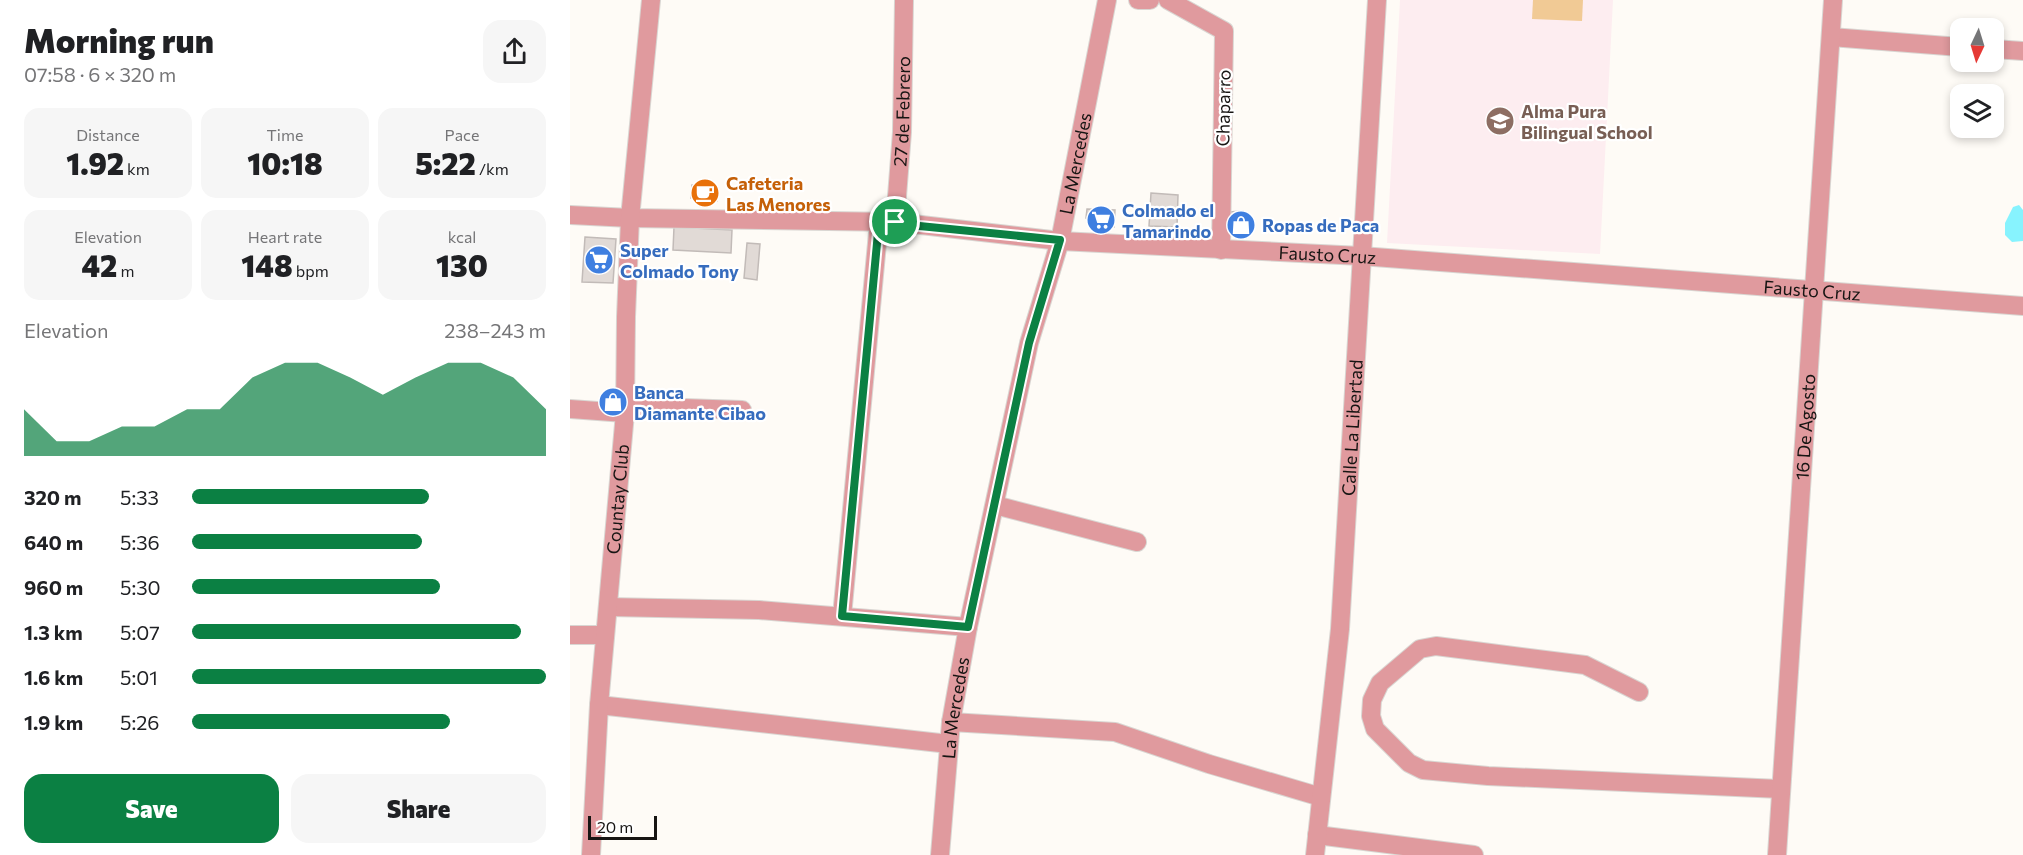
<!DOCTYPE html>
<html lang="en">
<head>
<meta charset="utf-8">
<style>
	:root { --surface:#fff; --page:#f6f6f6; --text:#202124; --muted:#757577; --accent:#0b8043 }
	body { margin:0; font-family:Commissioner,sans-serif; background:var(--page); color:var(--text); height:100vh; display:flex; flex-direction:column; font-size:22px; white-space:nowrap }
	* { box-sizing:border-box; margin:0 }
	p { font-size:20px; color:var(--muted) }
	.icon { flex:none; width:33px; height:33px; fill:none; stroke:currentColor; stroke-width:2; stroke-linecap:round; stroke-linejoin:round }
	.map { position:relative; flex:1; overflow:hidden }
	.panel { display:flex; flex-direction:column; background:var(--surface); width:570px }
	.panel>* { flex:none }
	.needle { width:39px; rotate:184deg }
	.controls { position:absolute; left:1380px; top:18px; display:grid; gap:12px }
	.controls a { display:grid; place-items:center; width:54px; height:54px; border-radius:12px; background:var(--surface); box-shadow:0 3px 9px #0003; font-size:30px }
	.scale { position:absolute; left:18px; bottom:15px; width:69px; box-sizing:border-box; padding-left:6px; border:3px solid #171513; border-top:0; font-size:16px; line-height:21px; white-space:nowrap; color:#171513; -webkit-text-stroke:4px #fff; paint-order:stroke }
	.pin { position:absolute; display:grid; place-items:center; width:51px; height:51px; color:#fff; margin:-26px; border:3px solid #fff; border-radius:50%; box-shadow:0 2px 6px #0007 }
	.round { display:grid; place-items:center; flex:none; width:63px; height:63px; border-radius:18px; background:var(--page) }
	.summary { display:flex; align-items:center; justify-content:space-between; height:102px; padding:0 24px }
	h1 { font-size:33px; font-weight:800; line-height:45px }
	.metrics { display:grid; grid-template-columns:repeat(3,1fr); gap:9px; height:102px; padding:6px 24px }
	.metrics div { display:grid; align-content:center; border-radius:15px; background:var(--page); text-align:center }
	.metrics b { font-size:30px; font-weight:800 }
	.metrics small { font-size:16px; font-weight:400 }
	.metrics p { font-size:16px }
	.chart { height:168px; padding:12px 24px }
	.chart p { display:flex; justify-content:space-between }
	.chart svg { width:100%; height:108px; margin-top:6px; fill:var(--accent); opacity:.7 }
	.action { display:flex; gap:12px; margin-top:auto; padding:12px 24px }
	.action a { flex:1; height:69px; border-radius:18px; background:var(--accent); color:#fff; font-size:24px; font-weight:800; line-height:69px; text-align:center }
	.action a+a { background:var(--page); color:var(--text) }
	ul { padding:0 24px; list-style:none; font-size:20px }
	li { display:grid; grid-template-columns:96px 72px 1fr; align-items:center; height:45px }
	li i { height:15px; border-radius:8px; background:var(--accent) }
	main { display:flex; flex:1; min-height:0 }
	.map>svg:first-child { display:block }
	.education { fill:#fdedf0 }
	.green { fill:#f1ca95 }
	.water { fill:#87f3fe }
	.building { fill:#e1dad6; stroke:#c2bbb8; stroke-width:1.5 }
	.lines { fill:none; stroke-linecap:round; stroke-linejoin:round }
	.minor-casing { stroke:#d9d6d2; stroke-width:20 }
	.minor { stroke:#e09a9e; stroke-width:18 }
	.route-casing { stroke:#fff; stroke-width:12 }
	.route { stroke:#0b8043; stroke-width:8 }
	.labels { text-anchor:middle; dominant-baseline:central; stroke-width:4.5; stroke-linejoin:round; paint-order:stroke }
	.street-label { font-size:18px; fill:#171513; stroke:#fff }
	.education-label { font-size:18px; font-weight:bold; fill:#785e54; stroke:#fff; text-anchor:start }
	.food-label { font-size:18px; font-weight:bold; fill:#c56008; stroke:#fff; text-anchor:start }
	.shop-label { font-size:18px; font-weight:bold; fill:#366cbe; stroke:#fff; text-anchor:start }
</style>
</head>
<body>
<main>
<section class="panel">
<div class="summary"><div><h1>Morning run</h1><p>07:58 · 6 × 320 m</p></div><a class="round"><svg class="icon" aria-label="share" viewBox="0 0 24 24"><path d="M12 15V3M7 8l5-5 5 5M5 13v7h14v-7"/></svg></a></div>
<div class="metrics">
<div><p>Distance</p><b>1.92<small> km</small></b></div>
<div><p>Time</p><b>10:18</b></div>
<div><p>Pace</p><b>5:22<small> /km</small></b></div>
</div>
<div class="metrics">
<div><p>Elevation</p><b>42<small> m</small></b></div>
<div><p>Heart rate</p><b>148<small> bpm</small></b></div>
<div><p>kcal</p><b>130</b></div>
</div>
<div class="chart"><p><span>Elevation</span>238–243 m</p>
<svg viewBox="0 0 160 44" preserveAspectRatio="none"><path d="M0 44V25L10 38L20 38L30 32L40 32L50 25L60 25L70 12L80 6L90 6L100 12L110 19L120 12L130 6L140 6L150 12L160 25V44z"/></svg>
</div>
<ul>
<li><b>320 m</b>5:33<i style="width:67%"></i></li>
<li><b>640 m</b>5:36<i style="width:65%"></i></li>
<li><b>960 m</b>5:30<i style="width:70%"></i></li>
<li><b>1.3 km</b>5:07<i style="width:93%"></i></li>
<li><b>1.6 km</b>5:01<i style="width:100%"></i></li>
<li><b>1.9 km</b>5:26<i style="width:73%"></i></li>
</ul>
<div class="action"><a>Save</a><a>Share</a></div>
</section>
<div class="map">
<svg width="1453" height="855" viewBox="0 0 1453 855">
	<rect width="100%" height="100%" fill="#fefbf6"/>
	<polygon class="education" points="830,0 1043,0 1030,254 817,243"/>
	<polygon class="green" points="963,0 1013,0 1012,21 962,19"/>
	<polygon class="water" points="1449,205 1453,210 1453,241 1442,242 1435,235 1435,223 1443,207"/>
	<g class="building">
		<polygon points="122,185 148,188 147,201 121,198"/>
		<polygon points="581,193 608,195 607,227 579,226"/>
		<polygon points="517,209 545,210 544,227 522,226 516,218"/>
		<polygon points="673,211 674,230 659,230 659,212"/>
		<polygon points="104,227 162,230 161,253 103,250"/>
		<polygon points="15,237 46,239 43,283 12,282"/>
		<polygon points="177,243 190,244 187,280 174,278"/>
		<polygon points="32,396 55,397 54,407 32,407"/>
	</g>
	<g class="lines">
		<g class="minor-casing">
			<g id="minor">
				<polyline points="568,0 580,0"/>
				<polyline points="598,0 654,31 651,250"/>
				<polyline points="1261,37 1390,47"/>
				<polyline points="1424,49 1453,51"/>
				<path id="s1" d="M0 215 60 218 325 222 490 241 791 256 1453 306"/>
				<path id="s2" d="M325 222 332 132 334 0"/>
				<polyline points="55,406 172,410"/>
				<polyline points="0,409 55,413"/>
				<polyline points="425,505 567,542"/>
				<polyline points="38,607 189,610 398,627"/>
				<polyline points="272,616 309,222"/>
				<polyline points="0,635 35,635"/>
				<polyline points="1069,692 1015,665 866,646 850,649 810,683 802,700 801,716 805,729 839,763 853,770 918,776 1211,789"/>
				<polyline points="29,705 379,744"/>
				<polyline points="381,722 545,732 639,764 751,797"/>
				<polyline points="747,835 904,855"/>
				<path id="s3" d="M21 855 29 705 55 413 56 317 60 218 81 0"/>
				<path id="s4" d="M370 855 381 722 398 627 459 343 490 241 537 0"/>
				<path id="s5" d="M745 855 770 629 807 0"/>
				<path id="s6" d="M1207 855 1263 0"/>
			</g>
		</g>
		<use href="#minor" class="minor"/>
	</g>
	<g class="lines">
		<g class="route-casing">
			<polygon id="route" points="309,222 490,240 459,343 398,627 272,616"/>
		</g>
		<use href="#route" class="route"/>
	</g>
	<defs>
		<g id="school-disc" transform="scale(1.5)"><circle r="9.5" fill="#8d6e63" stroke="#fff"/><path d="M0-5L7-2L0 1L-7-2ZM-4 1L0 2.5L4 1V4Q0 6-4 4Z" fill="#fff"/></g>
		<g id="cafe-disc" transform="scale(1.5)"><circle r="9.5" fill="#e8710a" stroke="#fff"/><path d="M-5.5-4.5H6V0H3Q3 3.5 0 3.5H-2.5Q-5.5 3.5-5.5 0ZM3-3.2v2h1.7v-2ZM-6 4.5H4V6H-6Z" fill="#fff"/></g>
		<g id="supermarket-disc" transform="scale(1.5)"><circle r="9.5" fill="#3f7fe0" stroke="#fff"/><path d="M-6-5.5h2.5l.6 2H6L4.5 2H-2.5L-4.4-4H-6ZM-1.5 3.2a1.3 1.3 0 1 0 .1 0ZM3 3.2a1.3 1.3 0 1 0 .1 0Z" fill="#fff"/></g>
		<g id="shop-disc" transform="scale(1.5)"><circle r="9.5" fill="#3f7fe0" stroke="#fff"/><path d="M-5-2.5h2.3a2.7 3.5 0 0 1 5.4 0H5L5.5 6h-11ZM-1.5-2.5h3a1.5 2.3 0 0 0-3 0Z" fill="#fff"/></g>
	</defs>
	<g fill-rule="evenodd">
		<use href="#school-disc" x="930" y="121"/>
		<use href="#cafe-disc" x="135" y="193"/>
		<use href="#supermarket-disc" x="531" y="220"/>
		<use href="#shop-disc" x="671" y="225"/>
		<use href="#supermarket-disc" x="29" y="260"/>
		<use href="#shop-disc" x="43" y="402"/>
	</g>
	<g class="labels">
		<g class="street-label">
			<text transform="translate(653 108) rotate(-89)">Chaparro</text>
			<text stroke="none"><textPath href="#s2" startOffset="111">27 de Febrero</textPath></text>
			<text stroke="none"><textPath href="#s4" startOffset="706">La Mercedes</textPath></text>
			<text stroke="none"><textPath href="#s1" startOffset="759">Fausto Cruz</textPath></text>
			<text stroke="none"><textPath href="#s1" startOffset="1245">Fausto Cruz</textPath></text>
			<text stroke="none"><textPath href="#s6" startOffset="429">16 De Agosto</textPath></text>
			<text stroke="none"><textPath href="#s5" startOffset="429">Calle La Libertad</textPath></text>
			<text stroke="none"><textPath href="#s3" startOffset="357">Countay Club</textPath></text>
			<text stroke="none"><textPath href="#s4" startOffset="148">La Mercedes</textPath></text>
		</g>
		<g class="education-label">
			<text x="951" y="111">Alma Pura<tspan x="951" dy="21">Bilingual School</tspan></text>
		</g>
		<g class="food-label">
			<text x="156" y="183">Cafeteria<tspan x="156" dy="21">Las Menores</tspan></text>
		</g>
		<g class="shop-label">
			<text x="552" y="210">Colmado el<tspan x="552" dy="21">Tamarindo</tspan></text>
			<text x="692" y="225">Ropas de Paca</text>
			<text x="50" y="250">Super<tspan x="50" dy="21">Colmado Tony</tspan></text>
			<text x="64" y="392">Banca<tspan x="64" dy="21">Diamante Cibao</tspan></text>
		</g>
	</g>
</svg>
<div class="controls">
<a><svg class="needle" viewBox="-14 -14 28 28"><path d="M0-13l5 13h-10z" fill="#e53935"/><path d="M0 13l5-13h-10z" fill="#757577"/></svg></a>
<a><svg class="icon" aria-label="layers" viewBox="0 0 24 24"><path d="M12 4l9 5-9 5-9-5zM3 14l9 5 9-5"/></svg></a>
</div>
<div class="scale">20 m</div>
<div class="pin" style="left:325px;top:222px;background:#1e9e55"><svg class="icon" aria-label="arrive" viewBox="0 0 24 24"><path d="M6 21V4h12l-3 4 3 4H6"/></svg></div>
</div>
</main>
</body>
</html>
